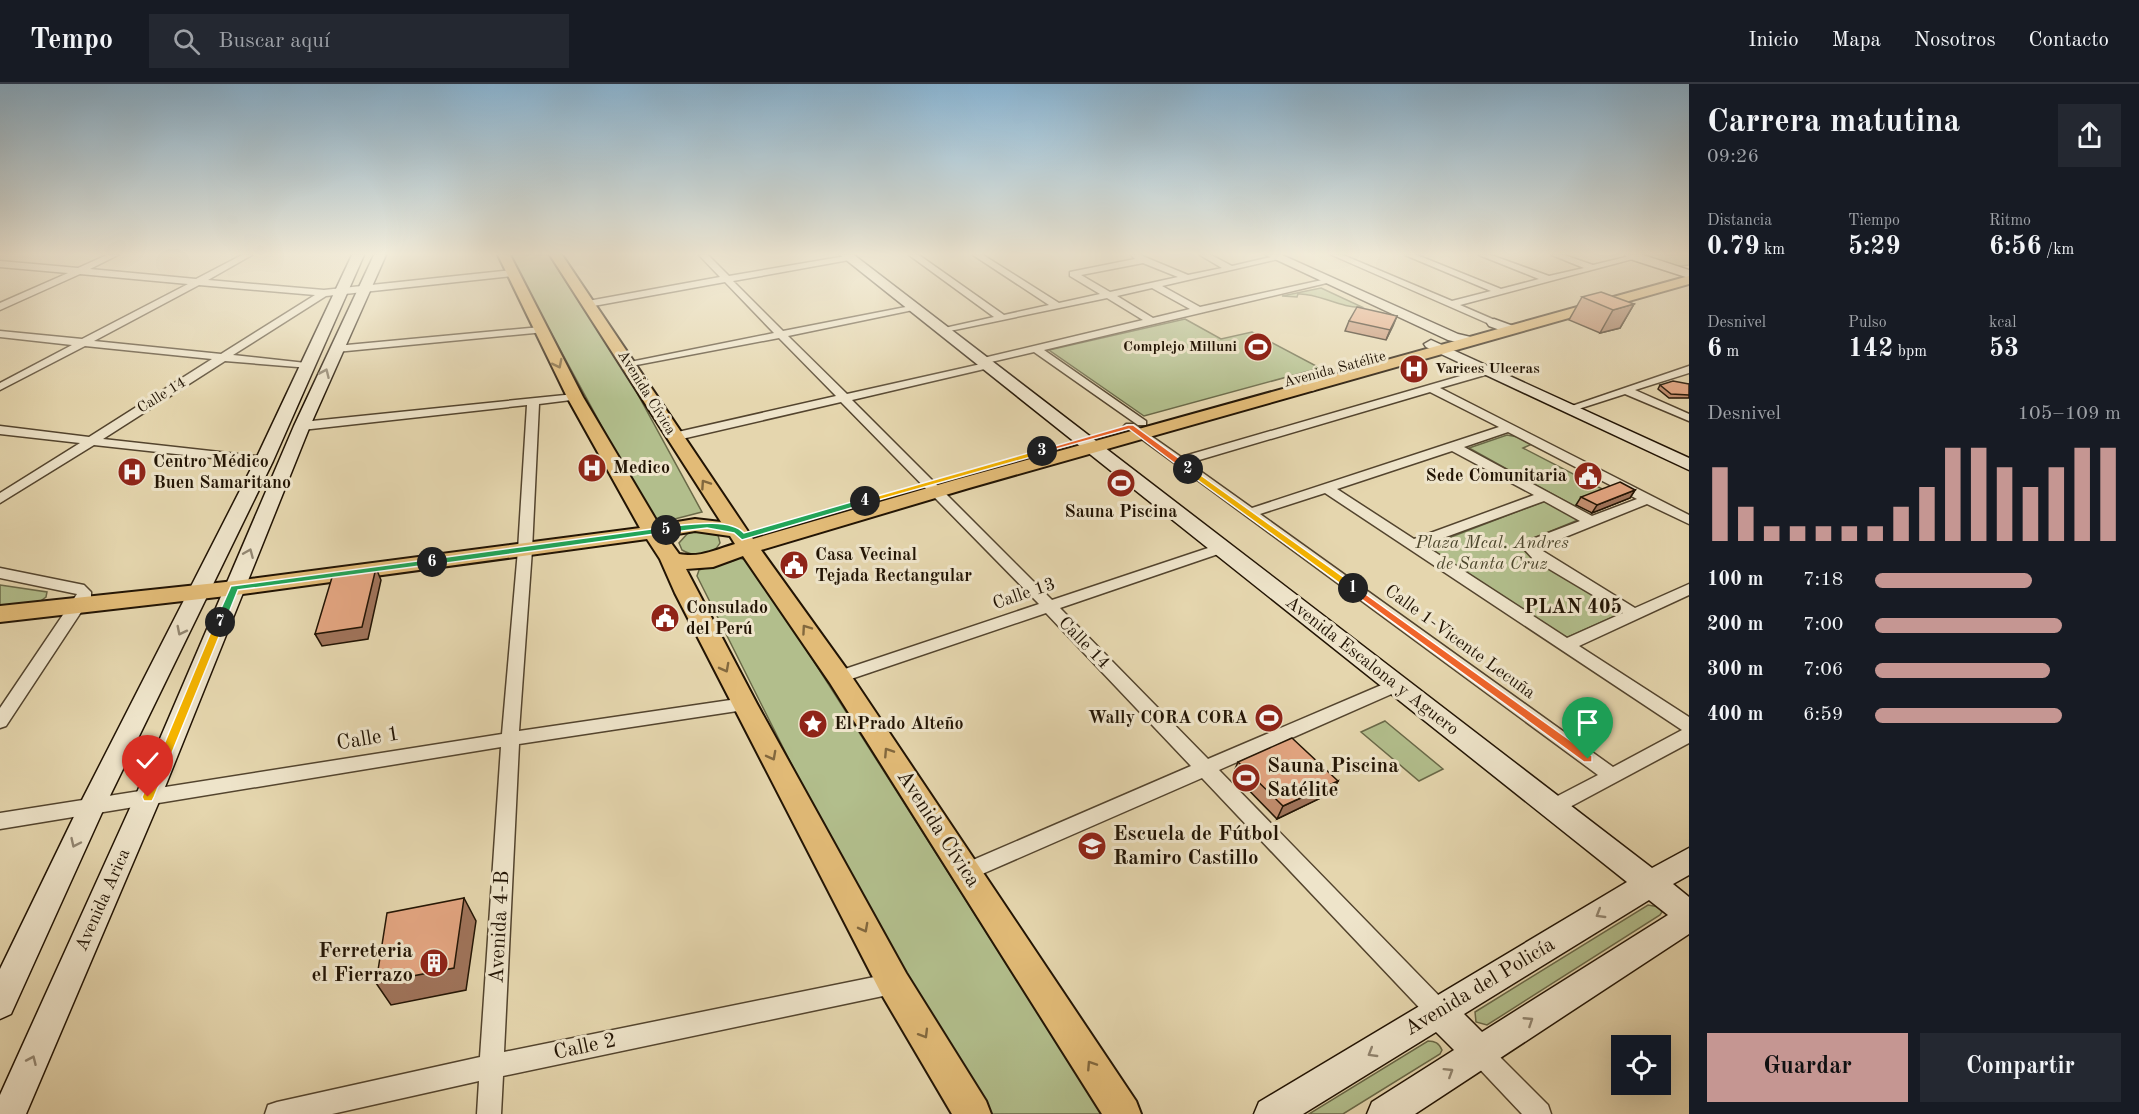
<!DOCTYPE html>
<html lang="es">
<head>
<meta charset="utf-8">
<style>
	:root { --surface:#171b24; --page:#242831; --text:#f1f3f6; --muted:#9ea1a6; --line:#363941; --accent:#c59692 }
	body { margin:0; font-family:"Old Standard TT",serif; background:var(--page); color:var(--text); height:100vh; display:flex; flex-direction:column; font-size:22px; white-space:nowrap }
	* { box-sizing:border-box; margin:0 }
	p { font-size:20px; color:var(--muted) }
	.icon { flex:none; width:33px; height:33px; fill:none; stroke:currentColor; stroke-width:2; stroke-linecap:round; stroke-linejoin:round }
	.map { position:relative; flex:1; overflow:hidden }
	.panel { display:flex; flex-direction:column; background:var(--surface); width:450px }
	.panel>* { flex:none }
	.controls { position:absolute; left:1611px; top:951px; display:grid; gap:12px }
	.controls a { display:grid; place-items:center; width:60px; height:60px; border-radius:0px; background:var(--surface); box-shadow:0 6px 24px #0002; font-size:30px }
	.pin { position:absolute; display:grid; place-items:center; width:51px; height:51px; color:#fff; margin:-62px -26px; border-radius:50% 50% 50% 0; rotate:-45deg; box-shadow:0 0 6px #0007 }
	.pin .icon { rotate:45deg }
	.km { position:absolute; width:30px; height:30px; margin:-15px; border-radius:50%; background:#222; color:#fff; font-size:16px; line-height:30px; text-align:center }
	.round { display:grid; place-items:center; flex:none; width:63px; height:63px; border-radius:0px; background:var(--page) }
	.headline { display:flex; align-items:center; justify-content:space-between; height:102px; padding:0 18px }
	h1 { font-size:33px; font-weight:700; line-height:45px }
	.metrics { display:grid; grid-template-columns:repeat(3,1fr); gap:9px; height:102px; padding:6px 18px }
	.metrics div { display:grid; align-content:center }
	.metrics b { font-size:26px; font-weight:700 }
	.metrics small { font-size:16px; font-weight:400 }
	.metrics p { font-size:16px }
	.chart { height:168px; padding:12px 18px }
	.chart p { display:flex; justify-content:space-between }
	.chart svg { width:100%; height:108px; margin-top:6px; stroke:var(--accent); stroke-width:6 }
	.button { display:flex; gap:12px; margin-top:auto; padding:12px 18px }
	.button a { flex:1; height:69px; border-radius:0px; background:var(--accent); color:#111; font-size:24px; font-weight:700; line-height:69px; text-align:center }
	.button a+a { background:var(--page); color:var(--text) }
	ul { padding:0 18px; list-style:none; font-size:20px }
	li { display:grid; grid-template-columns:96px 72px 1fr; align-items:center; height:45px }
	li i { height:15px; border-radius:8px; background:var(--accent) }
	header { display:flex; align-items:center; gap:36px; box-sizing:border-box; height:84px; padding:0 30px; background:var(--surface); border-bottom:2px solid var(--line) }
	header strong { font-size:28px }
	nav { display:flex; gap:33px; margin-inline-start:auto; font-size:21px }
	.search { width:420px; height:54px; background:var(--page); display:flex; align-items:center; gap:15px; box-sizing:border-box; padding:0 21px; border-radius:0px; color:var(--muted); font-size:22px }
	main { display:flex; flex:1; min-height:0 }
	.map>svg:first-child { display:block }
	.green { fill:#b2be8c; stroke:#6a6948; stroke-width:1.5 }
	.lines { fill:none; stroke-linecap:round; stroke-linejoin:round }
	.street-casing { stroke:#53442e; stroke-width:3 }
	.secondary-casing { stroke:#221404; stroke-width:3 }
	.primary-casing { stroke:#221404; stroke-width:4 }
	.street { fill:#eee4ca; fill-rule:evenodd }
	.secondary { fill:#eee4ca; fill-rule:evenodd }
	.primary { fill:#e2bb77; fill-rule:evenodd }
	.wall { fill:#c48f70; stroke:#221404; stroke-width:1.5 }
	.shaded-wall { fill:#a0745b; stroke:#221404; stroke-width:1.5 }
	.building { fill:#e4a682; stroke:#221404; stroke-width:1.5 }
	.oneway { stroke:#82683e }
	.oneway2 { stroke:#928671 }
	.split-1 { fill:#f0652b; stroke:#fff; stroke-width:1.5 }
	.split-2 { fill:#f5b400; stroke:#fff; stroke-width:1.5 }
	.split-3 { fill:#f0652b; stroke:#fff; stroke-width:1.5 }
	.split-4 { fill:#f5b400; stroke:#fff; stroke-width:1.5 }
	.split-5 { fill:#22a559; stroke:#fff; stroke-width:1.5 }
	.split-6 { fill:#22a559; stroke:#fff; stroke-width:1.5 }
	.split-7 { fill:#22a559; stroke:#fff; stroke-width:1.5 }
	.split-8 { fill:#f5b400; stroke:#fff; stroke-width:1.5 }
	.labels { text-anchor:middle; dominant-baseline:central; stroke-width:6; stroke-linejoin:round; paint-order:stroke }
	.far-poi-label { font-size:15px; font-weight:bold; fill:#221404; stroke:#eee4ca; text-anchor:end }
	.far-street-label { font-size:15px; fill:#221404; stroke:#eee4ca }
	.poi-label { font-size:18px; font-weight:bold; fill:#221404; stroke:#eee4ca; text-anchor:start }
	.park-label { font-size:18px; font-style:italic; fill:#4d472d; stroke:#eee4ca }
	.street-label { font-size:18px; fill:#221404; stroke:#eee4ca }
	.neighbourhood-label { font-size:20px; font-weight:bold; fill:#221404; stroke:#eee4ca }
	.near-street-label { font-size:21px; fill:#221404; stroke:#eee4ca }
	.near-poi-label { font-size:21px; font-weight:bold; fill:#221404; stroke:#eee4ca; text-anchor:start }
</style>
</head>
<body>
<header>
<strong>Tempo</strong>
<div class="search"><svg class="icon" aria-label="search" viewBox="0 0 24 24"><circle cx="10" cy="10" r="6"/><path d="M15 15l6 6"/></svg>Buscar aquí</div>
<nav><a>Inicio</a><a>Mapa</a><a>Nosotros</a><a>Contacto</a></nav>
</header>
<main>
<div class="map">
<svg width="1689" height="1030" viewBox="0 0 1689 1030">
	<rect width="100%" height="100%" fill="#e5d6ae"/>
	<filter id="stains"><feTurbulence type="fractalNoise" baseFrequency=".00333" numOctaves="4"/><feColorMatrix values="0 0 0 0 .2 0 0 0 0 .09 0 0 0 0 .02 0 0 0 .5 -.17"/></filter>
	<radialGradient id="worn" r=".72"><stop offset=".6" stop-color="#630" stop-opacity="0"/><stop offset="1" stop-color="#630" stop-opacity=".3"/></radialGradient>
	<g class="green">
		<polygon points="509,171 549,171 631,298 702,428 663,438 653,437"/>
		<polygon points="1637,171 1689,171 1689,181 1674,183"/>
		<path d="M1321 204 1362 223C1342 225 1316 208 1298 210L1297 213 1282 212Z"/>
		<polygon points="1185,235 1221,255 1252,248 1320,284 1144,332 1049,266"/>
		<polygon points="1507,351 1518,353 1532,360 1523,364 1608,408 1574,422 1469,364"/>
		<polygon points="1545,417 1578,436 1527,457 1523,461 1526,468 1622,529 1568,553 1562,552 1425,463"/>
		<path d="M701 446 718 451 720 459C713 472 695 474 682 466L679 459 688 449Z"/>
		<path d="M739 474 750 477 1102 1030H992L883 863 697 492 699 486C712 481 726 481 739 474Z"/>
		<polygon points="0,501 47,508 46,513 35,521 0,525"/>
		<polygon points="1385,637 1443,685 1419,697 1361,648"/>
		<polygon points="1648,821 1659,823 1662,828 1660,831 1487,941 1476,938 1475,928"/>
		<path d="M1428 957C1435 957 1439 959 1442 966L1440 970 1343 1030H1309Z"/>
	</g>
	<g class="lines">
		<g class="street-casing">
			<g id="street">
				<path d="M107 171H118L90 185 196 195 242 171H252L208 196 324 206 513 186 517 189 513 192 326 212 233 271 306 279 311 282 310 284 225 277 103 355 264 373 268 374 270 377 268 380 94 361 0 419V409L80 359 0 350V342L89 353 212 275 85 262 0 306V299L72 261 0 253V247L82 255 188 200 80 190 0 226V219L68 189 0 183V177L78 184ZM199 201 315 211 221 270 94 257Z"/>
				<path d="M699 171H708L729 192 852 171 853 173 849 176 733 197 783 247 916 221 918 223 913 226 788 252 847 310 981 280 978 277 979 275 1143 236 1107 214 940 249V245L994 233 909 171H919L1004 231 1049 221 973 171H983L1059 219 1100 210 1070 192V188L1135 175 1131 171H1140L1188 191 1222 184 1200 171H1211L1232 182 1279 171 1283 174 1162 202 1200 223 1331 194V198L1044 266 1146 337V341H1138L1034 268 991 278 994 281 993 283 852 316 1052 516 1217 461H1227L1229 464 1227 467 1060 524 1208 675 1391 597H1403L1405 601 1403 605 1219 686 1447 920 1450 928 1447 936 1439 939 1431 936 1202 694 973 794 966 797 959 794 956 788 959 782 1191 682 1046 529 845 597H833L831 593 833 589 1039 520 841 318 673 357 669 356V350L836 312 779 254 626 283 625 281 630 278 774 249 725 198 588 223 583 220 588 217 720 193ZM1143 179 1178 193 1110 208 1081 191ZM1152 204 1190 225 1153 234 1117 212Z"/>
				<polygon points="1332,171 1343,171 1452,217 1491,207 1405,171 1417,171 1501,205 1539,195 1479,171 1491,171 1549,192 1584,184 1552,171 1564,171 1593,181 1634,171 1640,173 1460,221 1497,237 1499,239 1494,242"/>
				<polygon points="541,243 545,244 545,248 336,268 331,265 336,262"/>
				<polygon points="1689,282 1689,289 1635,306 1689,330 1689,337 1625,310 1569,328 1563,325"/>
				<path d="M1488 284 1492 285V289L1440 304 1689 431V440L1647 420 1538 464 1635 524 1689 500V511L1579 562 1689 633V659L1553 732 1546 730 1544 724 1546 718 1598 691 1124 342 1126 340H1134L1181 373ZM1430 308 1499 343 1252 424 1189 379ZM1508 348 1637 415 1592 432 1464 363ZM1452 367 1534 411 1414 455 1337 405ZM1325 409 1682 646 1613 683 1260 430ZM1544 417 1580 437 1530 456 1524 465 1534 476 1623 529 1567 554 1424 461Z"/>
				<polygon points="575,310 581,313 579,315 539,320 532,466 519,647 744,614 750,616 752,620 750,624 744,626 519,660 504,968 894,889 902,892 905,900 902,908 503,992 501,1030 477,1030 479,997 332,1030 265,1030 268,1021 277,1018 480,973 501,663 0,745 0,729 502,650 518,466 527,321 302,346 296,342 302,338"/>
				<polygon points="0,484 84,501 91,508 91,513 6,642 0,644 0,624 77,510 0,494"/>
				<polygon points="1480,957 1488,961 1548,1021 1551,1030 1522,1030 1472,977 1468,969 1472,961"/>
			</g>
		</g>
		<g class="secondary-casing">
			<g id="secondary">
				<polygon points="352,171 364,171 273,377 105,722 11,930 0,935 0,885 83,714 255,377"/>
				<polygon points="374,171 386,171 310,342 161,713 26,1030 0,1030 0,1011 135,713 294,342"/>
				<path d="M840 171H854L1652 784 1689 764V791L1673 800 1689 813V850L1415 1030H1367L1372 1018 1454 966 1436 948 1303 1030H1254L1259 1018 1627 798ZM1649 816 1668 831 1482 948 1464 930Z"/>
				<polygon points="1266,171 1282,171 1458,250 1475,254 1477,257 1470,261 1448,256"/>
				<polygon points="1625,171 1643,171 1689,186 1689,194 1627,174"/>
				<polygon points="1494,235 1516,243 1518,246 1511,250 1489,242 1487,239"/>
				<polygon points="1431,256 1689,374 1689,386 1426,263 1424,260"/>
				<path d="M1299 291 1318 303 1315 306C1306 309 1297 304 1291 296L1294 293Z"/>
			</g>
		</g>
		<g class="primary-casing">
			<path id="primary" d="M498 171H510L583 313 659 441 695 435 721 438 550 171H562L753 455 955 396 1689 192V200L969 404 761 466 848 587 1136 1017 1141 1030H1102L830 599 743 472 713 483 686 485 757 620 906 889 986 1017 991 1030H952L882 911 675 509 660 475 647 455 235 511 0 538V522L235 497 640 444 567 313ZM695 447 730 452 735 460C714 466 701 474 679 470L666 452Z"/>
		</g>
		<use href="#street" class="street"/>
		<use href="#secondary" class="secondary"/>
		<use href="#primary" class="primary"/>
	</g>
	<g class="wall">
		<polygon points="1582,213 1634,220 1620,244 1600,249 1569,236"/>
		<polygon points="1397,232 1386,256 1345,247 1349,237"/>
		<polygon points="1689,300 1689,314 1669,314 1658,305 1660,301"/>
		<polygon points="1635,406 1630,414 1592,429 1576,421 1581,413"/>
		<polygon points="1238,678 1338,697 1331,709 1277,735 1233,690"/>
	</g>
	<g class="shaded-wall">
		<polygon points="1634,220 1620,244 1600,249 1613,226"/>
		<polygon points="1397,232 1393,242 1386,256 1390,246"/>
		<polygon points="1635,406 1630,414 1592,429 1597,421"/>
		<polygon points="376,484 381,496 368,555 322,562 315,550"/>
		<polygon points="1338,697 1331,709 1277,735 1283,722"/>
		<polygon points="464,814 476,837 466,906 391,921 376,899"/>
	</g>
	<g class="building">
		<polygon points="1601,208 1634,220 1613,226 1582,213"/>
		<polygon points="1357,223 1397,232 1390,246 1349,237"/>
		<polygon points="1673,297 1689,300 1689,311 1671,310 1660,301"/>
		<polygon points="1620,398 1635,406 1597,421 1581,413"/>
		<polygon points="376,484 362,543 315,550 333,490"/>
		<polygon points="1292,654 1338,697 1283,722 1238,678"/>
		<polygon points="464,814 454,884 376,899 387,829"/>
	</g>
	<defs><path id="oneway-chevron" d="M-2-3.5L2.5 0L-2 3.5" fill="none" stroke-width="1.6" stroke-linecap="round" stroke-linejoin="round" transform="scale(1.5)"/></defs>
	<g class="oneway">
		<use href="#oneway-chevron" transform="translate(558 280) rotate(63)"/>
		<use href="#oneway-chevron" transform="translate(705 400) rotate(-124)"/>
		<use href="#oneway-chevron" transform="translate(806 545) rotate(-125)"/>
		<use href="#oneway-chevron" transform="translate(725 584) rotate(62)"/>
		<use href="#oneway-chevron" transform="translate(888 668) rotate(-123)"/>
		<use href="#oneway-chevron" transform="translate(772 672) rotate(62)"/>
		<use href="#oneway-chevron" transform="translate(864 844) rotate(62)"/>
		<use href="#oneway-chevron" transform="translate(924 950) rotate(59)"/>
		<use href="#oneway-chevron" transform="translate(1091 981) rotate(-123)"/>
	</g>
	<g class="oneway2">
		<use href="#oneway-chevron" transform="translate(325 289) rotate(-66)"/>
		<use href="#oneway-chevron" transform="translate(249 469) rotate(-67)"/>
		<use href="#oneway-chevron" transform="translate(181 547) rotate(117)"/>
		<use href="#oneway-chevron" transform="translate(75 759) rotate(115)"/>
		<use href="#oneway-chevron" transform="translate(1600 830) rotate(149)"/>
		<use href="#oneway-chevron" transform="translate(1529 937) rotate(-33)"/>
		<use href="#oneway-chevron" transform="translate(1372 969) rotate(149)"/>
		<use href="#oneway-chevron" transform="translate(32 976) rotate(-66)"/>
		<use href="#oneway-chevron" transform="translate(1449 988) rotate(-32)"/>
	</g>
	<linearGradient id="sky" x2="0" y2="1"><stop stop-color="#89b5d4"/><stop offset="0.54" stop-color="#f3eddb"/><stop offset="1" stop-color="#f3eddb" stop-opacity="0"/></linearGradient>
	<rect width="1689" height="315" fill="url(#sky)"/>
	<polygon class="split-1" points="1353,501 1592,672 1592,678 1584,678 1349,506 1348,504"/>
	<polygon class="split-2" points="1188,382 1356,502 1356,506 1349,506 1185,387 1184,385"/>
	<polygon class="split-3" points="1128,341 1133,341 1191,383 1191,387 1185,387 1129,345 1042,369 1038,367"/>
	<polygon class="split-4" points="1042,365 1046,367 1045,369 868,419 860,417"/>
	<path class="split-5" d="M865 414 869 417 868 419 742 456 734 449 707 444 666 449 661 446 666 443C685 441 730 433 744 449Z"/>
	<polygon class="split-6" points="666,443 669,444 669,448 432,481 427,478 432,475"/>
	<polygon class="split-7" points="432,475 436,478 435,480 238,506 224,541 220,542 215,538 231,502"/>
	<polygon class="split-8" points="220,535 225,538 154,713 152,717 144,717 142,713 215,538"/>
	<defs>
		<g id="stadium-disc" transform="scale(1.5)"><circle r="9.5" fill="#8f2418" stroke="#eee4ca"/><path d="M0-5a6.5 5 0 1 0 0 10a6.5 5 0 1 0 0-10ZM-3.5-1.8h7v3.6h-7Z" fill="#fff"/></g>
		<g id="hospital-disc" transform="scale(1.5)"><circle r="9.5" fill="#8f2418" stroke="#eee4ca"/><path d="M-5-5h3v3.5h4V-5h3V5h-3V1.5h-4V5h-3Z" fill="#fff"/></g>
		<g id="civic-disc" transform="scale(1.5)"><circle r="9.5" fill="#8f2418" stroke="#eee4ca"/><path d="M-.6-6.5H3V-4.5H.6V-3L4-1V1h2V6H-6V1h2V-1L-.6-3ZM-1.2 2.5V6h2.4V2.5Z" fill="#fff"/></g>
		<g id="sight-disc" transform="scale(1.5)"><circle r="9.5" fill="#8f2418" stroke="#eee4ca"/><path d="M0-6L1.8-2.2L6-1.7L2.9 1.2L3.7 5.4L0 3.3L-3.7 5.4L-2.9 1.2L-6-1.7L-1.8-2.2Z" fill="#fff"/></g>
		<g id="university-disc" transform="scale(1.5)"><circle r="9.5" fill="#8f2418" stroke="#eee4ca"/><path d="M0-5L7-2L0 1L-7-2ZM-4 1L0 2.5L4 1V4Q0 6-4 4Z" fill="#fff"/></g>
		<g id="building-disc" transform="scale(1.5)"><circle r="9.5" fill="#8f2418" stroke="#eee4ca"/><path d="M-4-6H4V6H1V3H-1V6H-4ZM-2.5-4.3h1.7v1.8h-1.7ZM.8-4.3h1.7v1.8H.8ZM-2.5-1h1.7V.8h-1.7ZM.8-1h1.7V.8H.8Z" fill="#fff"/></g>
	</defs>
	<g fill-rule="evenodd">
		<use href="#stadium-disc" x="1258" y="263"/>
		<use href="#hospital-disc" x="1414" y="285"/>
		<use href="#hospital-disc" x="592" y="384"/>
		<use href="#hospital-disc" x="132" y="388"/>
		<use href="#civic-disc" x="1588" y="392"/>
		<use href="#stadium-disc" x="1121" y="399"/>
		<use href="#civic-disc" x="794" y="481"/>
		<use href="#civic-disc" x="665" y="534"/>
		<use href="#stadium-disc" x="1269" y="634"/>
		<use href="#sight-disc" x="813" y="640"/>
		<use href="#stadium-disc" x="1246" y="694"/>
		<use href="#university-disc" x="1092" y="762"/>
		<use href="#building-disc" x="434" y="879"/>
	</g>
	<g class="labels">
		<g class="far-poi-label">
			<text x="1237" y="263">Complejo Milluni</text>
			<text x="1435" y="285" text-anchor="start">Varices Ulceras</text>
		</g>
		<g class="far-street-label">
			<text transform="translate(1335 286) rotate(-15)">Avenida Satélite</text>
			<text transform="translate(646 309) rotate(58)">Avenida Cívica</text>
			<text transform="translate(162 312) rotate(-32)">Calle 14</text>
		</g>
		<g class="poi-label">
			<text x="153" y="378">Centro Médico<tspan x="153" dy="21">Buen Samaritano</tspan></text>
			<text x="613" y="384">Medico</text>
			<text x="1567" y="392" text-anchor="end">Sede Comunitaria</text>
			<text x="1121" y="428" text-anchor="middle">Sauna Piscina</text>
			<text x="815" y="471">Casa Vecinal<tspan x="815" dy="21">Tejada Rectangular</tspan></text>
			<text x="686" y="524">Consulado<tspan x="686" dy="21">del Perú</tspan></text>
			<text x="1248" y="634" text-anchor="end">Wally CORA CORA</text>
			<text x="834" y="640">El Prado Alteño</text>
		</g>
		<g class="park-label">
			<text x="1492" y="459">Plaza Mcal. Andres<tspan x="1492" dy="21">de Santa Cruz</tspan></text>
		</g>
		<g class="street-label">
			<text transform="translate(1024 510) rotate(-19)">Calle 13</text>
			<text transform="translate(1460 558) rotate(36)">Calle 1-Vicente Lecuña</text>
			<text transform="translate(1084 559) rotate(46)">Calle 14</text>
			<text transform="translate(1372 582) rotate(38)">Avenida Escalona y Aguero</text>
			<text transform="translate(103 816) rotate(-66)">Avenida Arica</text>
		</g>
		<g class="neighbourhood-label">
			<text x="1573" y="524">PLAN 405</text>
		</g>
		<g class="near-street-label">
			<text transform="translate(368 655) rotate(-9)">Calle 1</text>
			<text transform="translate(938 745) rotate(57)">Avenida Cívica</text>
			<text transform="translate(500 843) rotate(-87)">Avenida 4-B</text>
			<text transform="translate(1480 903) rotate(-31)">Avenida del Policía</text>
			<text transform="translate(585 963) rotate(-12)">Calle 2</text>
		</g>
		<g class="near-poi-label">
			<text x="1267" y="682">Sauna Piscina<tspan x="1267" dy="24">Satélite</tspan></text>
			<text x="1113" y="750">Escuela de Fútbol<tspan x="1113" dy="24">Ramiro Castillo</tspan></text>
			<text x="413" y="867" text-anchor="end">Ferreteria<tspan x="413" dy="24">el Fierrazo</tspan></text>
		</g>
	</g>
	<rect width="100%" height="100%" filter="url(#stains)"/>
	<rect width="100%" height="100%" fill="url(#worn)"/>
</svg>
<div class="controls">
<a><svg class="icon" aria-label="locate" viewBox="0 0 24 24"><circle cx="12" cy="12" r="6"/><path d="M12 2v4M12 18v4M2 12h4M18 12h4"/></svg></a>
</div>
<div class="pin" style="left:1588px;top:675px;background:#1e9e55"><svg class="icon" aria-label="arrive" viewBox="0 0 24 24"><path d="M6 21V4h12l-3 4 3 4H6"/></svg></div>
<div class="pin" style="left:148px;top:713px;background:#d93025"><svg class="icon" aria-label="check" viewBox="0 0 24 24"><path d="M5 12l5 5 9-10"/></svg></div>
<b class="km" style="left:1353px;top:504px">1</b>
<b class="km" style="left:1188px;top:385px">2</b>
<b class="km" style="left:1042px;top:367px">3</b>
<b class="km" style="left:865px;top:417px">4</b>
<b class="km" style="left:666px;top:446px">5</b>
<b class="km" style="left:432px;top:478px">6</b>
<b class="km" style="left:220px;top:538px">7</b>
</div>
<section class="panel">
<div class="headline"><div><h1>Carrera matutina</h1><p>09:26</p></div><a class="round"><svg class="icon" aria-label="share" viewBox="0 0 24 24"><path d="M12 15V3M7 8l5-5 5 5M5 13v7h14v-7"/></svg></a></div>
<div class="metrics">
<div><p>Distancia</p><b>0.79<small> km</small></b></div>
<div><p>Tiempo</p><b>5:29</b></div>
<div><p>Ritmo</p><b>6:56<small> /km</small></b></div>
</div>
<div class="metrics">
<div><p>Desnivel</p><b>6<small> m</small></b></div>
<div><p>Pulso</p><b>142<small> bpm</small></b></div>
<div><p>kcal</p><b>53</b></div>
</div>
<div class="chart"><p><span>Desnivel</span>105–109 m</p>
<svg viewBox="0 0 160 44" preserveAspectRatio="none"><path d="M5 44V14M15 44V30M25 44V38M35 44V38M45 44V38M55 44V38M65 44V38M75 44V30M85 44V22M95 44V6M105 44V6M115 44V14M125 44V22M135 44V14M145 44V6M155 44V6"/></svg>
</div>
<ul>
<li><b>100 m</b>7:18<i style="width:64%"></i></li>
<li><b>200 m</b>7:00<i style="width:76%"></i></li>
<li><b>300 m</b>7:06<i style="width:71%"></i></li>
<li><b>400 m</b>6:59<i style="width:76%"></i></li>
</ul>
<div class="button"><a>Guardar</a><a>Compartir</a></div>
</section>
</main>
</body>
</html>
